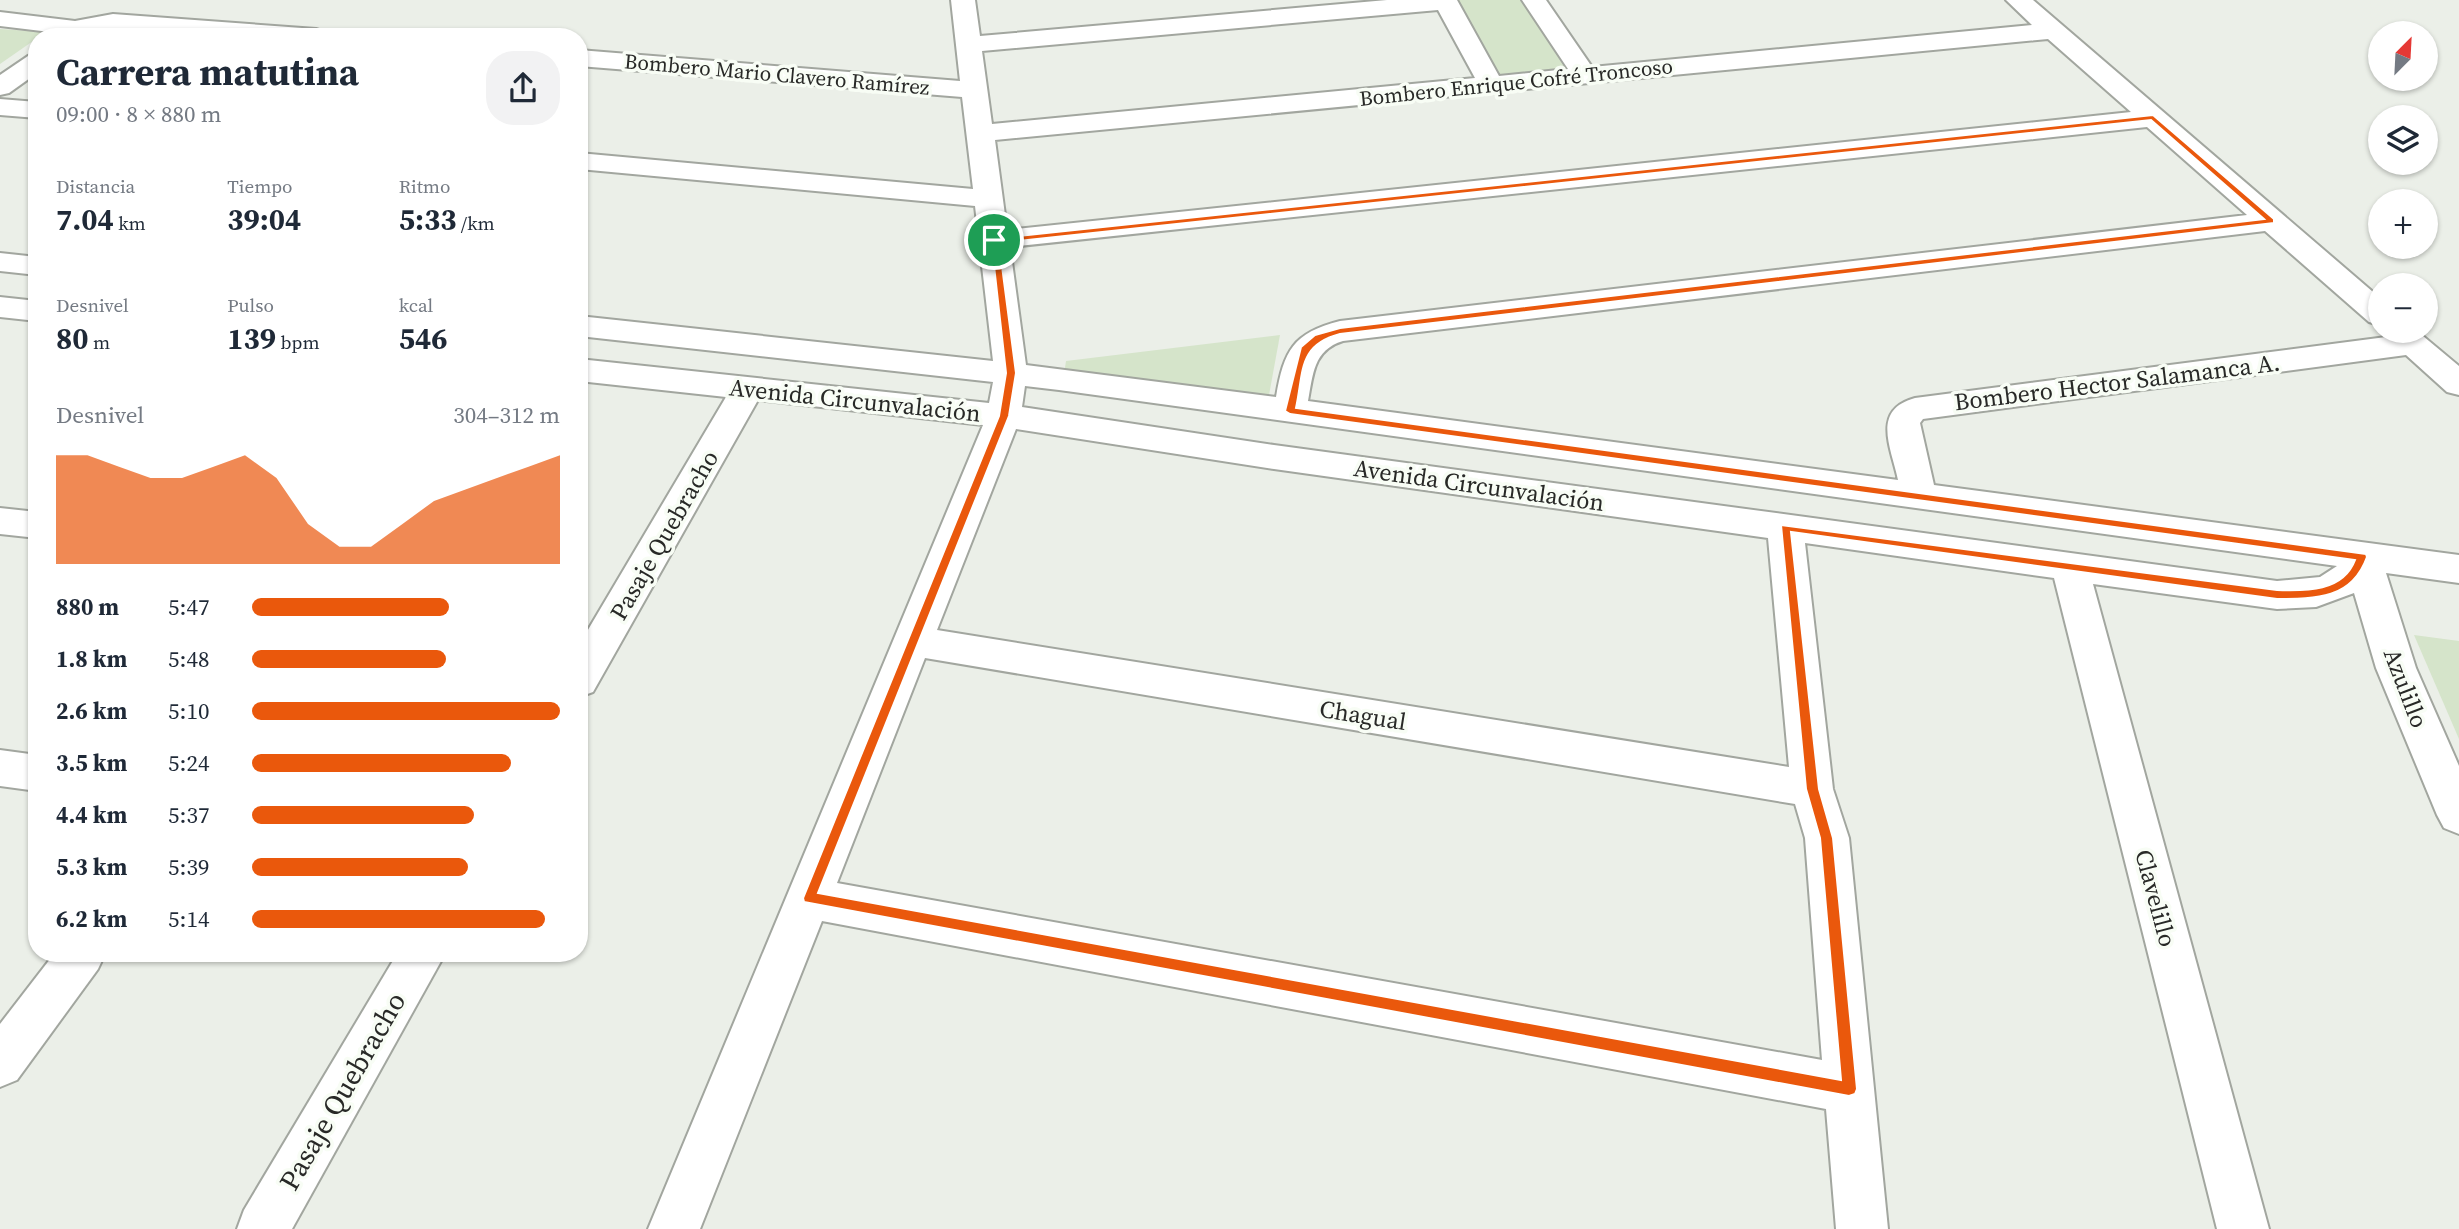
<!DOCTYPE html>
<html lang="es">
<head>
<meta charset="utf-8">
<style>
	:root { --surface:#fff; --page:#f2f2f3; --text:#1f2937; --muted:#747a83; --accent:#ea580c }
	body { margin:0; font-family:"Source Serif 4",serif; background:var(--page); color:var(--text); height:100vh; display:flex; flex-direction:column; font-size:26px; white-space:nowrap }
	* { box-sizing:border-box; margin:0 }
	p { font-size:23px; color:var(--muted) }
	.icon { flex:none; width:38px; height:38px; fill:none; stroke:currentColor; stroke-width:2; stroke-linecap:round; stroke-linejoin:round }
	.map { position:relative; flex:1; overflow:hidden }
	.sheet { position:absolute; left:28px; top:28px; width:560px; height:934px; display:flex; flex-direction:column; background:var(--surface); border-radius:28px; box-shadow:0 2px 5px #0004 }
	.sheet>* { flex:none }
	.needle { width:46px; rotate:24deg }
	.buttons { position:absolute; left:2368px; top:21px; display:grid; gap:14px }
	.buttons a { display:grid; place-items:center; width:70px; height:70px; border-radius:50%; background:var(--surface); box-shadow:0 2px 5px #0004; font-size:35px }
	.pin { position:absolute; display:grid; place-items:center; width:60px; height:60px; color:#fff; margin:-30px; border:4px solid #fff; border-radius:50%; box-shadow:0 2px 7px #0007 }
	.round { display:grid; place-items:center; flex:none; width:74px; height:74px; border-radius:28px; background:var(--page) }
	.head { display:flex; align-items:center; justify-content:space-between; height:119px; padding:0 28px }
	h1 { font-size:38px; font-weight:700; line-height:52px }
	.stats { display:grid; grid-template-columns:repeat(3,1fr); gap:10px; height:119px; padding:7px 28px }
	.stats div { display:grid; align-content:center }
	.stats b { font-size:30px; font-weight:700 }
	.stats small { font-size:19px; font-weight:400 }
	.stats p { font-size:19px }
	.chart { height:196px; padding:14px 28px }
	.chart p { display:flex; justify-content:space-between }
	.chart svg { width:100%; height:126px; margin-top:7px; fill:var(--accent); opacity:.7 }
	ul { padding:0 28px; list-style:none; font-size:23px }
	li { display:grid; grid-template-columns:112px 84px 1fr; align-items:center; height:52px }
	li i { height:18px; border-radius:9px; background:var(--accent) }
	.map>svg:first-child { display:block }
	.green { fill:#d5e4ca }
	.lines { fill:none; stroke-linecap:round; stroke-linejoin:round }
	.minor-casing { stroke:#a2a69f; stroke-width:4 }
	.minor { fill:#fff; fill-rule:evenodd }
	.route { fill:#ea580c; stroke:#fff; stroke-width:2; fill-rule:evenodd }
	.labels { text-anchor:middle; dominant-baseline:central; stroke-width:7; stroke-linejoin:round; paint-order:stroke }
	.far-street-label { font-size:21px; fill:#282927; stroke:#f8fdf5 }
	.street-label { font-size:24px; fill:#282927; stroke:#f8fdf5 }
	.near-street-label { font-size:28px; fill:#282927; stroke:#f8fdf5 }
</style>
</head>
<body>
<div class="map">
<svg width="2459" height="1229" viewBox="0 0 2459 1229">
	<rect width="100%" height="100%" fill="#ebefe8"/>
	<g class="green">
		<polygon points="1456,0 1523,0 1570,71 1500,77"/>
		<polygon points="0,29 46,32 0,64"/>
		<polygon points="1280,335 1269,395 1064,374 1066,361"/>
		<polygon points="2414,635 2459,641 2459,739"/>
	</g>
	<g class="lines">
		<g class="minor-casing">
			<g id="minor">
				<path d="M951 0H975L980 36 1387 0H1457L1499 76 1568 69 1522 0H1546L1592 67 2032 25 2006 0H2033L2380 298V325L2369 322 2265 231 1343 341C1313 350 1313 375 1308 401L1898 480C1891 447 1871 410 1915 398L2386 337 2382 331H2417L2459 366V395L2447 392 2406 355 1923 419 1920 423 1934 485 2459 555V583L2386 573 2416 668 2459 766V834L2444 828 2437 815 2376 668 2354 593 2316 607 2277 609 2093 584 2269 1229H2217L2054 578 1805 543 1833 789 1849 838 1888 1229H1836L1826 1109 822 921 700 1229H648L983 425 758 400 593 692 579 697V645L726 397 579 381V359L989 403 993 382 579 336V316L993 361 975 206 579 169V153L973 189 962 97 579 66V50L960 81ZM1438 10 1475 78 992 124 982 51ZM2048 39 2131 112 1007 230 995 140ZM2147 127 2247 215 1340 321C1293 333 1284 350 1276 397L1026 365 1010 247ZM1025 386 1059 390 2337 566 2320 577 2277 581 1274 445 1022 407ZM1016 429 1274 469 1768 538 1789 767 937 630ZM925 658 1795 804 1805 838 1822 1060 837 883Z"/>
				<polygon points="0,12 75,21 113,14 316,29 325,32 328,37 218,37 113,28 75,35 0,26"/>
				<polygon points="37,53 37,73 9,93 0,95 0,75 28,56"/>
				<polygon points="0,99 37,102 37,118 0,115"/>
				<polygon points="0,253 37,257 37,275 0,271"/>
				<polygon points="0,297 37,301 37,321 0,317"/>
				<polygon points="0,508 37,512 37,538 0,534"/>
				<polygon points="0,750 37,755 37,791 0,786"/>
				<polygon points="54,954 105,954 98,969 17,1080 0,1087 0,1024"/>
				<polygon points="397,954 445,954 292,1229 237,1229 244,1210"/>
			</g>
		</g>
		<use href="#minor" class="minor"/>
	</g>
	<path class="route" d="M2153 115 2274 219V223L1340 334C1298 345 1304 371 1296 408L2366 554 2367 557C2352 599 2316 599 2277 599L1791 532 1819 789 1833 838 1857 1089 1855 1094 1849 1096 804 902 803 898 999 416 1006 373 991 239ZM2151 120 2264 219 1340 328 1315 335 1301 347 1285 411 1290 414 2355 560C2343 592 2306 591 2277 590L1781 525 1806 789 1820 838 1841 1080 818 893 1009 416 1016 373 999 243Z"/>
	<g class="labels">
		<g class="far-street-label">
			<text transform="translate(777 74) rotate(5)">Bombero Mario Clavero Ramírez</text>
			<text transform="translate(1516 82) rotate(-6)">Bombero Enrique Cofré Troncoso</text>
		</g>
		<g class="street-label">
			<text transform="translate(2117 382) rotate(-7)">Bombero Hector Salamanca A.</text>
			<text transform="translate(855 400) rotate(6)">Avenida Circunvalación</text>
			<text transform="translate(1479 485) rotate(8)">Avenida Circunvalación</text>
			<text transform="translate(664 535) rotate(-60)">Pasaje Quebracho</text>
			<text transform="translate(2406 688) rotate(69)">Azulillo</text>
			<text transform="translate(1363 715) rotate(9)">Chagual</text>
			<text transform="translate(2156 898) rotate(75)">Clavelillo</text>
		</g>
		<g class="near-street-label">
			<text transform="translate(342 1091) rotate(-60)">Pasaje Quebracho</text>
		</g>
	</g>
</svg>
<div class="buttons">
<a><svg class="needle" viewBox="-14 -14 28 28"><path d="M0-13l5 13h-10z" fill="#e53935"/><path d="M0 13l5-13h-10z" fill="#747a83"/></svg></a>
<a><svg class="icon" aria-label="layers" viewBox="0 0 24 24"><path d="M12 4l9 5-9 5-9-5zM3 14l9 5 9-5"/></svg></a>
<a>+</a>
<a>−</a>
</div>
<div class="pin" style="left:994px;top:240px;background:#1e9e55"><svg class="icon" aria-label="arrive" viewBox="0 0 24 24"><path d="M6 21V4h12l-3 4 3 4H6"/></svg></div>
<section class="sheet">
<div class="head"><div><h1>Carrera matutina</h1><p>09:00 · 8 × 880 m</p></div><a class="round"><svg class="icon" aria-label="share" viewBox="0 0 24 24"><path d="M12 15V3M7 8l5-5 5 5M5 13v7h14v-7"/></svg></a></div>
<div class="stats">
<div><p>Distancia</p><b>7.04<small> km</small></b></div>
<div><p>Tiempo</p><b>39:04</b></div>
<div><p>Ritmo</p><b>5:33<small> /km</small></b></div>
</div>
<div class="stats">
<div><p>Desnivel</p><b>80<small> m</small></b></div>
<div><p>Pulso</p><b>139<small> bpm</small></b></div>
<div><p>kcal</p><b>546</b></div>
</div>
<div class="chart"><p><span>Desnivel</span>304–312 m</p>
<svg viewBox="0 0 160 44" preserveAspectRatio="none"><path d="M0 44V6L10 6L20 10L30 14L40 14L50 10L60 6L70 14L80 30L90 38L100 38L110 30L120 22L130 18L140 14L150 10L160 6V44z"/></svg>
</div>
<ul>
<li><b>880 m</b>5:47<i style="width:64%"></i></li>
<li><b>1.8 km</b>5:48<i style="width:63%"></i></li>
<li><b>2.6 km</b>5:10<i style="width:100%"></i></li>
<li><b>3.5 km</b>5:24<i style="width:84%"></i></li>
<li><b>4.4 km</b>5:37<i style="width:72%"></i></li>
<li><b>5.3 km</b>5:39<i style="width:70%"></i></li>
<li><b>6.2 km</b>5:14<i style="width:95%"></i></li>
</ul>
</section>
</div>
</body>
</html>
